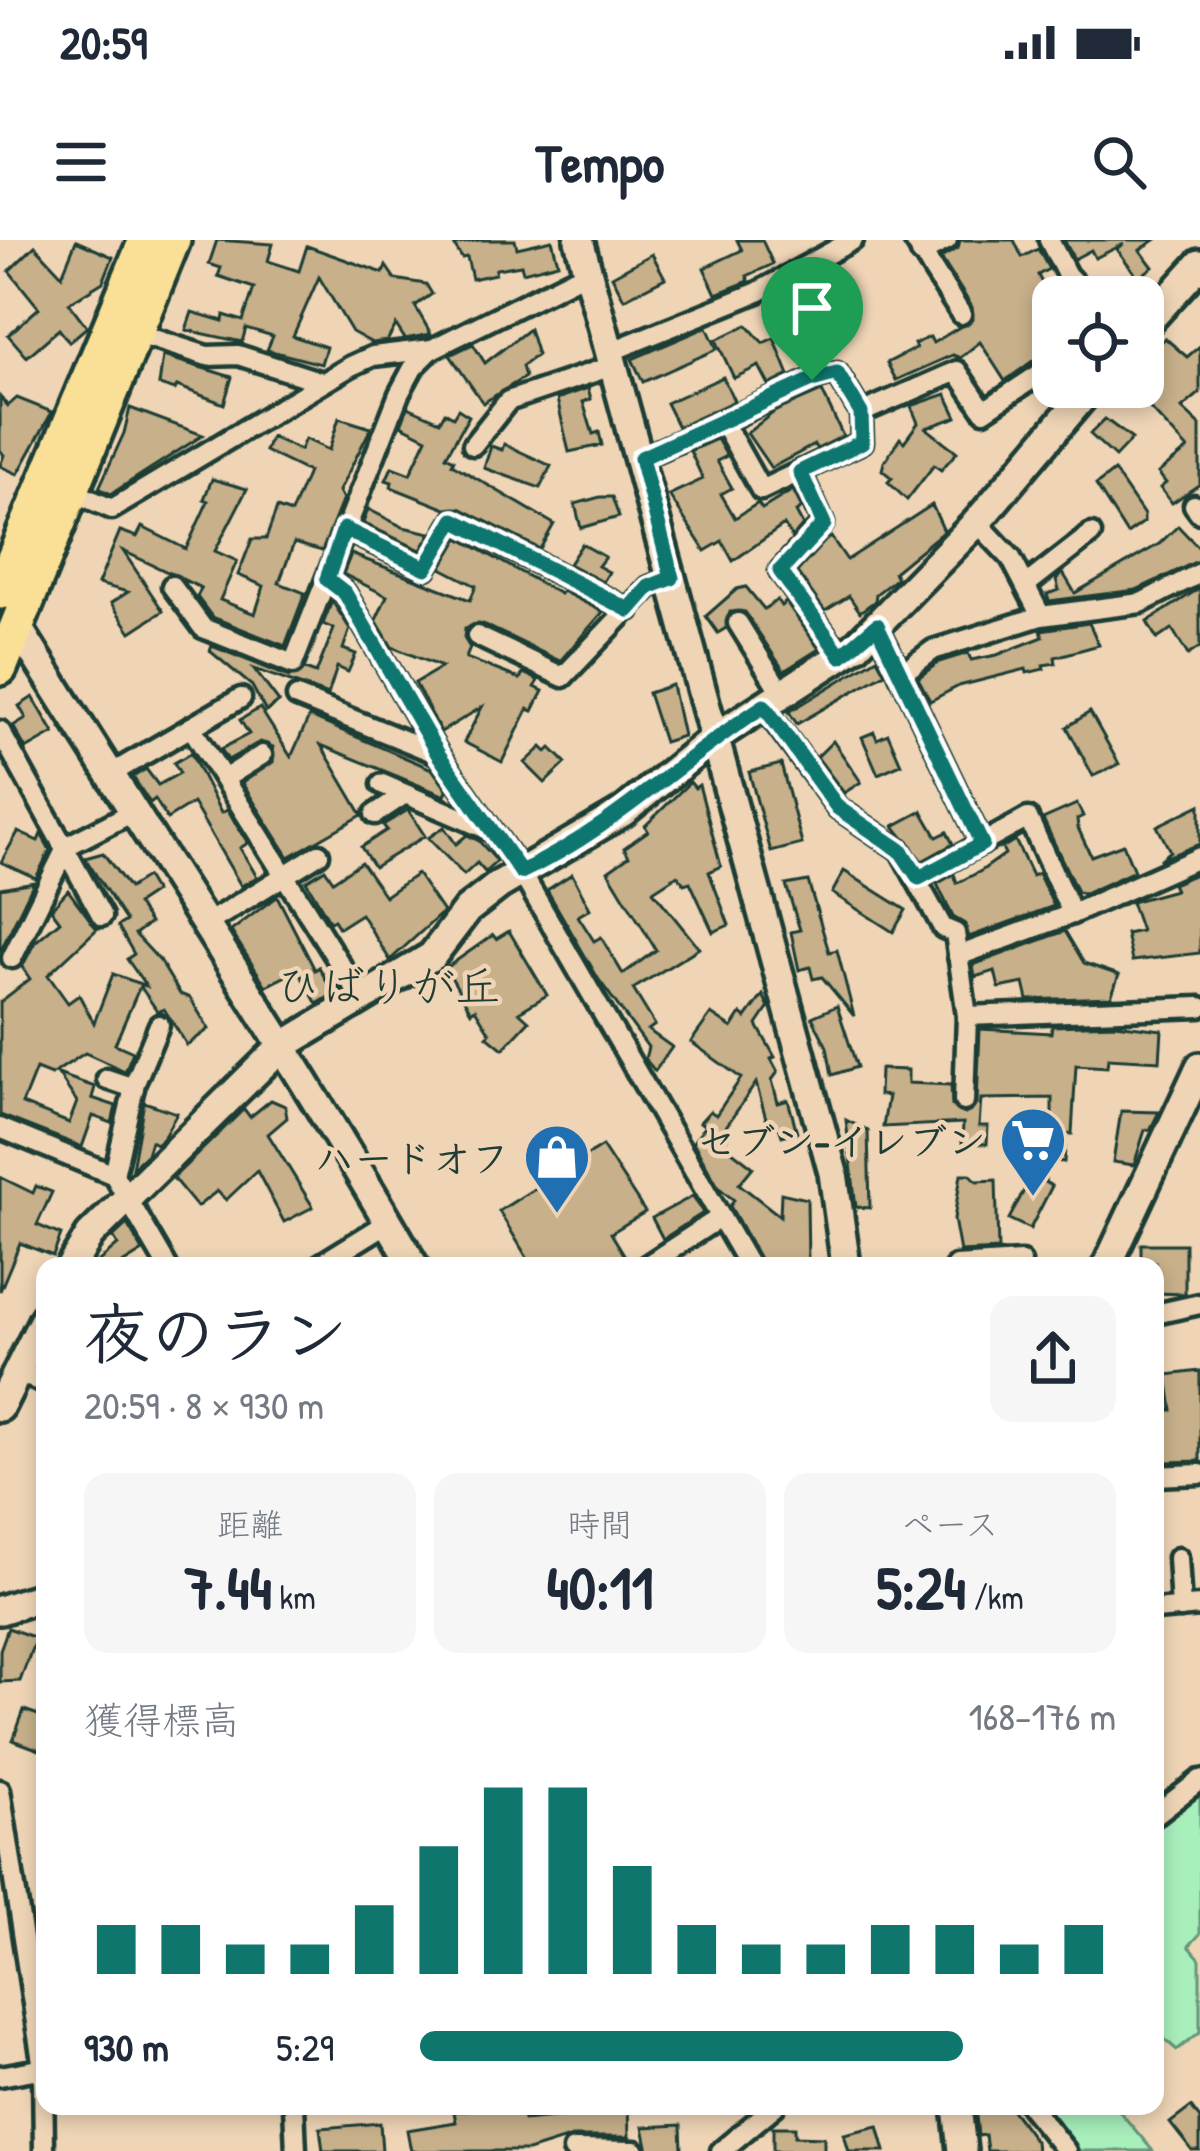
<!DOCTYPE html>
<html lang="ja">
<head>
<meta charset="utf-8">
<style>
	:root { --surface:#fff; --page:#f6f6f7; --text:#1f2937; --muted:#747a83; --accent:#0f766e }
	body { margin:0; font-family:"Patrick Hand","Klee One",sans-serif; background:var(--page); color:var(--text); height:100vh; display:flex; flex-direction:column; font-size:45px; white-space:nowrap }
	* { box-sizing:border-box; margin:0 }
	p { font-size:39px; color:var(--muted) }
	.icon { flex:none; width:66px; height:66px; fill:none; stroke:currentColor; stroke-width:2; stroke-linecap:round; stroke-linejoin:round }
	.map { position:relative; flex:1; overflow:hidden }
	.details { position:absolute; left:36px; top:1017px; width:1128px; height:858px; display:flex; flex-direction:column; background:var(--surface); border-radius:24px; box-shadow:0 6px 18px #0003 }
	.details>* { flex:none }
	.controls { position:absolute; left:1032px; top:36px; display:grid; gap:24px }
	.controls a { display:grid; place-items:center; width:132px; height:132px; border-radius:24px; background:var(--surface); box-shadow:0 6px 18px #0003; font-size:60px }
	.pin { position:absolute; display:grid; place-items:center; width:102px; height:102px; color:#fff; margin:-123px -51px; border-radius:50% 50% 50% 0; rotate:-45deg; box-shadow:0 0 12px #0007 }
	.pin .icon { rotate:45deg }
	.round { display:grid; place-items:center; flex:none; width:126px; height:126px; border-radius:24px; background:var(--page) }
	.summary { display:flex; align-items:center; justify-content:space-between; height:204px; padding:0 48px }
	h1 { font-size:66px; font-weight:700; line-height:90px }
	.metrics { display:grid; grid-template-columns:repeat(3,1fr); gap:18px; height:204px; padding:12px 48px }
	.metrics div { display:grid; align-content:center; border-radius:24px; background:var(--page); text-align:center }
	.metrics b { font-size:60px; font-weight:700 }
	.metrics small { font-size:33px; font-weight:400 }
	.metrics p { font-size:33px }
	.chart { height:336px; padding:24px 48px }
	.chart p { display:flex; justify-content:space-between }
	.chart svg { width:100%; height:216px; margin-top:12px; stroke:var(--accent); stroke-width:6 }
	ul { padding:0 48px; list-style:none; font-size:39px }
	li { display:grid; grid-template-columns:192px 144px 1fr; align-items:center; height:90px }
	li i { height:30px; border-radius:15px; background:var(--accent) }
	.status { display:flex; justify-content:space-between; align-items:center; height:84px; padding:0 60px; background:var(--surface); direction:ltr }
	.status svg { height:33px; fill:currentColor }
	header { display:flex; justify-content:space-between; align-items:center; height:156px; padding:0 48px; background:var(--surface); font-size:54px; font-weight:700 }
	.map>svg:first-child { display:block }
	.green { fill:#a8efbc; stroke:#649678; stroke-width:3 }
	.lines { fill:none; stroke-linecap:round; stroke-linejoin:round }
	.stream { stroke:#689aab; stroke-width:4.5 }
	.building { fill:#c7b08a; stroke:#1f3d34; stroke-width:3 }
	.street-casing { stroke:#1f3d34; stroke-width:27 }
	.secondary-casing { stroke:#1f3d34; stroke-width:36 }
	.highway-casing { stroke:#1f3d34; stroke-width:42 }
	.street { stroke:#efd5b6; stroke-width:18 }
	.secondary { stroke:#efd5b6; stroke-width:27 }
	.highway { stroke:#f9e096; stroke-width:33 }
	.route-casing { stroke:#fff; stroke-width:24 }
	.route { stroke:#0f766e; stroke-width:15 }
	.labels { text-anchor:middle; dominant-baseline:central; stroke-width:9; stroke-linejoin:round; paint-order:stroke }
	.poi-label { font-size:39px; font-weight:bold; fill:#1f3d34; stroke:#efd5b6; text-anchor:end }
	.quarter-label { font-size:45px; fill:#1f3d34; stroke:#efd5b6 }
</style>
</head>
<body>
<div class="status"><b>20:59</b><svg viewBox="0 0 49 12"><path d="M0 12V9h3v3zM5 12V6h3v6zM10 12V3h3v9zM15 12V0h3v12zM26 1h20v11H26zM47 4h2v5h-2z"/></svg></div>
<header><svg class="icon" aria-label="menu" viewBox="0 0 24 24"><path d="M4 6h16M4 12h16M4 18h16"/></svg>Tempo<svg class="icon" aria-label="search" viewBox="0 0 24 24"><circle cx="10" cy="10" r="6"/><path d="M15 15l6 6"/></svg></header>
<div class="map">
<svg width="1200" height="1911" viewBox="0 0 1200 1911">
	<rect width="100%" height="100%" fill="#efd5b6"/>
	<filter id="ink" filterUnits="userSpaceOnUse"><feTurbulence type="fractalNoise" baseFrequency=".00833" numOctaves="2"/><feDisplacementMap in="SourceGraphic" scale="24" xChannelSelector="R" yChannelSelector="G"/><feConvolveMatrix kernelMatrix="1 2 1 2 8 2 1 2 1" color-interpolation-filters="sRGB"/></filter>
	<g filter="url(#ink)">
		<g class="green">
			<polygon points="1200,1552 1200,1694 1189,1706 1200,1719 1200,1792 1177,1810 1155,1791 1155,1589"/>
			<polygon points="1043,1866 1115,1866 1153,1911 1080,1911"/>
		</g>
		<g class="lines">
			<g class="stream">
				<polyline points="602,137 640,277"/>
				<polyline points="816,919 823,961"/>
				<polyline points="942,1866 948,1911"/>
			</g>
		</g>
		<g class="building">
			<polygon points="217,0 273,4 268,21 299,31 307,6 383,33 386,26 395,39 426,44 432,54 415,66 431,94 405,99 396,85 387,101 372,103 352,92 319,37 293,96 326,107 321,124 267,110 273,96 246,88 242,102 186,90 192,72 223,81 224,75 243,81 254,48 218,36 221,28 209,24"/>
			<polygon points="479,0 515,0 517,8 552,0 558,23 523,32 521,25 496,29 495,34 472,39 467,17 462,18 454,5"/>
			<polygon points="737,0 762,0 773,24 747,36 749,41 716,54 704,28 742,10"/>
			<polygon points="960,0 1014,0 1022,17 1038,9 1049,29 1038,35 1053,66 1053,78 1040,84 1052,107 1005,141 980,102 960,118 953,115 896,140 887,123 916,108 914,104 930,97 933,103 973,79 972,67 941,18 958,8"/>
			<polygon points="1064,0 1155,0 1140,10 1153,27 1138,38 1117,9 1124,4 1095,18 1091,10 1074,19"/>
			<polygon points="76,1 113,17 103,42 69,63 87,87 69,102 59,89 27,117 8,95 39,68 9,31 35,6 62,35"/>
			<polygon points="652,14 665,38 624,59 612,36"/>
			<polygon points="747,85 763,103 774,98 789,135 769,145 759,126 734,138 716,100"/>
			<polygon points="707,87 717,109 643,142 632,119"/>
			<polygon points="529,89 537,115 522,126 525,137 483,163 450,115 473,104 485,123"/>
			<polygon points="1165,98 1187,117 1200,106 1200,153 1182,168 1200,185 1200,244 1172,263 1160,248 1166,243 1158,233 1188,209 1130,147 1143,147 1143,123"/>
			<polygon points="163,116 232,137 224,164 177,146 175,150 159,145"/>
			<polygon points="723,137 734,161 678,187 666,163"/>
			<polygon points="588,148 591,159 583,162 593,194 599,192 602,205 569,212 557,159"/>
			<polygon points="822,151 843,196 817,209 814,205 771,228 747,193 774,172"/>
			<polygon points="946,154 957,177 926,188 957,212 941,230 934,225 907,260 888,242 892,238 882,230 884,222 900,198 904,202 918,183 911,166"/>
			<polygon points="0,157 8,166 17,158 52,172 18,234 0,226 4,215 0,210"/>
			<polygon points="408,167 440,181 445,172 453,177 458,169 469,176 446,216 454,220 452,224 554,284 540,309 460,268 446,269 391,247 392,242 386,240 392,227 410,234 427,198 401,185"/>
			<polygon points="130,168 203,195 111,254 99,248 124,193"/>
			<polygon points="339,178 371,188 339,251 343,259 322,311 294,303 279,343 305,353 285,406 212,377 197,357 201,348 123,311 163,371 131,392 111,363 128,352 98,344 120,291 137,297 142,287 186,309 208,261 204,259 212,239 247,249 215,311 237,321 220,360 255,374 264,346 238,335 252,299 266,299 277,268 291,273 308,232 265,211 271,197 300,210 305,199 329,210"/>
			<polygon points="1105,179 1132,199 1115,217 1090,194"/>
			<polygon points="717,199 727,216 717,221 732,248 721,254 735,278 758,263 762,269 793,250 802,268 796,272 803,285 792,298 784,285 733,321 722,301 705,311 669,255 703,239 690,211"/>
			<polygon points="504,204 551,226 540,248 484,228 491,206 502,210"/>
			<polygon points="1114,231 1144,275 1144,282 1127,294 1096,245"/>
			<polygon points="600,257 612,257 619,277 581,288 575,264"/>
			<polygon points="932,265 944,291 894,332 897,338 876,354 875,361 860,372 849,356 825,371 797,332 826,300 831,297 847,320"/>
			<polygon points="368,269 403,287 431,293 421,310 363,283"/>
			<polygon points="1178,286 1200,309 1200,320 1136,350 1049,361 1047,354 1059,350 1056,339 1063,333 1075,353 1159,304"/>
			<polygon points="459,298 560,354 562,351 603,372 560,421 483,384 465,389 464,398 470,408 466,418 520,439 523,433 538,440 535,447 543,451 533,471 528,469 502,522 464,502 482,467 441,492 415,443 442,427 392,407 376,380 387,356 343,334 351,314 470,360 476,346 441,328"/>
			<polygon points="582,304 605,317 598,326 609,332 603,342 569,324"/>
			<polygon points="746,347 764,369 777,360 781,366 786,362 819,409 784,431 745,372 730,372 726,388 718,393 706,376 737,349"/>
			<polygon points="1200,348 1200,407 1188,415 1172,389 1157,399 1147,382"/>
			<polygon points="332,361 350,389 343,409 356,414 348,432 337,427 328,455 254,429 279,462 266,472 252,446 210,411 212,406 289,437 305,429 316,433 334,389 323,384"/>
			<polygon points="1089,383 1099,405 1055,417 1056,423 1043,425 1044,429 1027,433 1026,429 959,446 930,461 918,438 939,422 968,413 971,420 997,415 1043,397 1041,390"/>
			<polygon points="877,418 885,433 797,484 789,472"/>
			<polygon points="672,445 683,496 664,502 648,453"/>
			<polygon points="33,457 54,493 26,509 13,486 26,478 19,466"/>
			<polygon points="260,468 291,517 309,477 315,479 432,529 447,550 445,556 321,505 362,575 289,617 242,543 273,522 273,507 260,502 228,520 221,509 249,494 240,480"/>
			<polygon points="1090,472 1119,524 1093,536 1067,487"/>
			<polygon points="874,492 877,499 888,494 901,524 878,534 862,497"/>
			<polygon points="833,501 861,542 844,553 817,517"/>
			<polygon points="542,507 547,512 551,508 566,523 545,543 525,523"/>
			<polygon points="191,513 221,573 227,570 248,603 240,608 257,637 241,646 193,563 167,579 155,559 150,563 133,537 146,529 158,545 180,533 174,523"/>
			<polygon points="781,524 802,604 771,612 749,532"/>
			<polygon points="690,542 695,548 699,545 721,626 709,632 729,685 713,692 690,642 684,644 678,635 653,651 699,708 633,749 655,785 648,790 672,807 655,831 645,819 648,807 599,740 547,650 572,634 590,669 578,676 594,701 601,697 623,734 656,710 608,631 629,616 624,608 648,591 645,586"/>
			<polygon points="1077,564 1083,576 1077,579 1078,588 1091,616 1123,604 1134,631 1084,654 1077,652 1043,579"/>
			<polygon points="1200,565 1200,604 1159,620 1170,611 1157,586"/>
			<polygon points="408,570 425,596 374,627 361,607 387,590 383,585"/>
			<polygon points="922,571 937,597 947,592 953,604 922,621 894,586"/>
			<polygon points="444,587 456,604 467,595 479,601 497,621 485,632 477,623 464,635 428,598"/>
			<polygon points="18,592 38,601 41,594 50,610 36,638 1,622"/>
			<polygon points="1015,600 1032,636 1038,633 1054,666 969,697 965,684 953,677 937,644 954,634 957,643 981,631 1005,614 1002,608"/>
			<polygon points="103,613 129,648 146,637 155,652 137,664 150,683 135,694 160,721 180,754 190,758 209,789 187,805 164,769 158,772 140,746 115,804 133,812 125,831 85,813 51,835 36,829 22,864 69,883 77,862 58,834 95,847 92,858 116,866 112,883 93,876 82,907 0,875 0,762 30,739 22,727 35,702 60,681 51,669 68,650 97,689 48,735 68,763 79,755 94,783 113,734 146,746 127,719 134,714 118,686 126,681 85,618"/>
			<polygon points="361,622 385,656 417,634 443,672 390,720 361,674 339,688 334,680 330,682 306,641 325,629 333,641"/>
			<polygon points="844,631 906,670 893,692 832,653"/>
			<polygon points="1200,632 1200,713 1132,721 1126,694 1141,691 1131,662 1175,650 1172,644"/>
			<polygon points="808,641 829,712 837,710 854,776 822,737 813,739 810,727 799,730 791,692 800,690 786,645"/>
			<polygon points="34,642 0,712 0,648"/>
			<polygon points="277,656 315,730 319,727 331,749 337,745 340,750 317,764 298,730 266,746 231,691"/>
			<polygon points="509,691 547,755 519,772 529,781 503,809 487,796 490,793 475,769 471,772 446,728 493,695 496,699"/>
			<polygon points="1065,691 1084,723 1119,735 1111,757 1028,760 1024,743 999,748 995,731 975,737 973,725"/>
			<polygon points="763,755 769,767 757,785 775,817 771,819 778,832 772,840 778,863 788,860 797,892 782,896 779,887 767,882 756,843 721,894 727,899 723,904 753,927 739,944 780,976 781,953 807,959 808,1024 798,1026 763,1026 730,966 734,960 719,948 693,902 705,886 700,882 710,871 716,875 741,838 691,802 711,774 732,788 741,774 746,778"/>
			<polygon points="837,766 857,827 832,835 827,807 812,777"/>
			<polygon points="1116,784 1162,790 1160,821 1108,818 1107,827 1076,825 1072,894 1066,894 1064,922 1046,920 1045,942 1052,946 1030,989 1009,979 1039,922 1010,921 1010,898 1052,899 1052,858 981,859 979,886 988,886 987,904 962,903 963,883 883,887 888,856 879,855 880,829 908,830 908,843 951,845 952,866 965,874 977,863 980,789 1051,793 1052,786"/>
			<polygon points="271,860 285,866 287,878 268,894 313,967 284,982 257,931 226,960 217,951 197,967 173,938 244,869 250,877"/>
			<polygon points="144,862 177,873 163,898 156,904 151,901 147,914 132,928"/>
			<polygon points="1121,871 1159,872 1150,890 1145,890 1134,925 1113,922"/>
			<polygon points="846,880 868,891 870,968 856,967"/>
			<polygon points="602,906 645,972 611,993 628,1021 619,1026 532,1026 499,971"/>
			<polygon points="961,934 970,934 977,941 996,940 998,1010 960,1012 954,979"/>
			<polygon points="0,937 33,953 36,946 52,952 37,985 61,995 53,1016 20,1003 0,1051"/>
			<polygon points="693,956 703,973 663,999 652,978"/>
			<polygon points="127,984 143,1011 119,1026 93,1026 118,1005 113,997"/>
			<polygon points="1141,1004 1185,1004 1185,1054 1155,1053 1155,1022 1141,1022"/>
			<polygon points="1200,1131 1200,1221 1164,1222 1165,1195 1156,1195 1156,1170 1172,1170 1167,1135"/>
			<polygon points="8,1388 36,1398 20,1441 0,1442 0,1410"/>
			<polygon points="24,1470 44,1477 41,1487 45,1488 45,1512 13,1500"/>
			<polygon points="492,1866 521,1866 524,1880 565,1876 569,1866 628,1866 629,1897 572,1897 528,1911 411,1911 407,1890 456,1882 454,1872"/>
			<polygon points="975,1866 1009,1866 1035,1901 1036,1911 987,1911 985,1895 978,1896"/>
			<polygon points="1191,1867 1200,1879 1200,1911 1192,1911 1170,1883"/>
			<polygon points="380,1883 382,1911 323,1911 320,1888"/>
			<polygon points="681,1885 682,1911 648,1911 643,1887"/>
			<polygon points="878,1886 885,1911 849,1911 844,1894"/>
			<polygon points="773,1887 795,1887 795,1896 824,1897 824,1911 773,1911"/>
		</g>
		<g class="lines">
			<g class="street-casing">
				<g id="street">
					<polyline points="914,0 961,74"/>
					<polyline points="1049,0 1067,35 1088,57"/>
					<polyline points="921,13 947,0"/>
					<polyline points="135,93 207,116 238,115 322,142"/>
					<polyline points="612,111 758,52 853,0"/>
					<polyline points="861,173 957,131 984,171 1053,125"/>
					<polyline points="473,205 508,161 615,125"/>
					<polyline points="641,218 723,182 761,250 862,202 861,173 837,133 811,140 723,182"/>
					<polyline points="800,232 823,283 780,331 841,416"/>
					<polyline points="71,251 112,269 351,126 373,116 432,109 585,33"/>
					<polyline points="1194,265 1200,273"/>
					<polyline points="344,289 426,328 454,280 629,370"/>
					<polyline points="327,339 345,353 438,514 521,632 749,1026"/>
					<polyline points="1027,344 1091,294"/>
					<polyline points="172,346 203,388 293,424 399,154 413,128 432,109"/>
					<polyline points="1041,376 1141,363 1200,333"/>
					<polyline points="738,383 782,454"/>
					<polyline points="877,385 982,604"/>
					<polyline points="477,396 563,437 649,347 672,338"/>
					<polyline points="900,435 933,410 1041,376 1011,318 977,282"/>
					<polyline points="297,457 438,514"/>
					<polyline points="763,466 838,568 900,610 943,688 955,693 967,776 964,861"/>
					<polyline points="191,487 362,759"/>
					<polyline points="0,491 102,676"/>
					<polyline points="109,535 241,458"/>
					<polyline points="224,539 262,515"/>
					<polyline points="382,544 489,590"/>
					<polyline points="375,574 405,554"/>
					<polyline points="919,638 1028,578 1072,674"/>
					<polyline points="208,683 319,614"/>
					<polyline points="958,716 1072,674 1200,617"/>
					<polyline points="12,718 67,606 131,573"/>
					<polyline points="967,776 1200,767"/>
					<polyline points="107,839 134,848"/>
					<polyline points="0,888 114,935 167,1026"/>
					<polyline points="114,935 135,843 159,785"/>
					<polyline points="318,1026 389,982"/>
					<polyline points="646,1026 719,978"/>
					<polyline points="956,1026 1021,1022"/>
					<polyline points="1155,1074 1200,1064"/>
					<polyline points="18,1132 45,1144"/>
					<polyline points="1155,1236 1200,1234"/>
					<polyline points="1178,1318 1181,1368"/>
					<polyline points="1155,1370 1200,1366"/>
					<polyline points="0,1550 43,1828 44,1911"/>
					<polyline points="1155,1575 1200,1540"/>
					<polyline points="0,1836 45,1828"/>
					<polyline points="294,1866 296,1911"/>
					<polyline points="1030,1866 1066,1911"/>
					<polyline points="573,1910 635,1911"/>
					<polyline points="721,1911 775,1866"/>
				</g>
			</g>
			<g class="secondary-casing">
				<g id="secondary">
					<polyline points="579,0 833,933 846,1026"/>
					<polyline points="1143,87 1200,24"/>
					<path d="M17 386C149 599 289 808 414 1026"/>
					<polyline points="71,1026 90,995 281,807 432,716 467,670 499,645 623,572 714,498 856,406 977,282 1091,147"/>
					<polyline points="1107,1026 1200,827"/>
					<polyline points="0,1167 45,1077"/>
					<polyline points="0,1370 45,1356"/>
					<polyline points="957,1866 962,1911"/>
				</g>
			</g>
			<g class="highway-casing">
				<g id="highway">
					<polyline points="0,352 146,0"/>
					<polyline points="0,428 173,0"/>
				</g>
			</g>
			<use href="#street" class="street"/>
			<use href="#secondary" class="secondary"/>
			<use href="#highway" class="highway"/>
		</g>
	</g>
	<g class="lines" filter="url(#ink)">
		<g class="route-casing">
			<path id="route" d="M837 133 861 173 862 202 800 232 824 284 780 331 841 416 877 385 982 604 919 638 900 610 838 568 764 466C681 519 611 590 521 632L438 514 345 353 327 339 344 289 426 328 454 280 629 370 649 347 672 338 641 218 812 140Z"/>
		</g>
		<use href="#route" class="route"/>
	</g>
	<defs>
		<g id="supermarket-pin" transform="scale(3.45)"><path d="M0 17L-7.5 6A9.5 9.5 0 1 1 7.5 6Z" fill="#1f6fb2" stroke="#efd5b6"/><path d="M-6-5.5h2.5l.6 2H6L4.5 2H-2.5L-4.4-4H-6ZM-1.5 3.2a1.3 1.3 0 1 0 .1 0ZM3 3.2a1.3 1.3 0 1 0 .1 0Z" fill="#fff"/></g>
		<g id="shop-pin" transform="scale(3.45)"><path d="M0 17L-7.5 6A9.5 9.5 0 1 1 7.5 6Z" fill="#1f6fb2" stroke="#efd5b6"/><path d="M-5-2.5h2.3a2.7 3.5 0 0 1 5.4 0H5L5.5 6h-11ZM-1.5-2.5h3a1.5 2.3 0 0 0-3 0Z" fill="#fff"/></g>
	</defs>
	<g fill-rule="evenodd">
		<use href="#supermarket-pin" x="1033" y="900"/>
		<use href="#shop-pin" x="557" y="917"/>
	</g>
	<g class="labels">
		<g class="poi-label">
			<text x="986" y="900">セブン-イレブン</text>
			<text x="510" y="917">ハードオフ</text>
		</g>
		<g class="quarter-label">
			<text x="388" y="745">ひばりが丘</text>
		</g>
	</g>
</svg>
<div class="controls">
<a><svg class="icon" aria-label="locate" viewBox="0 0 24 24"><circle cx="12" cy="12" r="6"/><path d="M12 2v4M12 18v4M2 12h4M18 12h4"/></svg></a>
</div>
<div class="pin" style="left:812px;top:140px;background:#1e9e55"><svg class="icon" aria-label="arrive" viewBox="0 0 24 24"><path d="M6 21V4h12l-3 4 3 4H6"/></svg></div>
<section class="details">
<div class="summary"><div><h1>夜のラン</h1><p>20:59 · 8 × 930 m</p></div><a class="round"><svg class="icon" aria-label="share" viewBox="0 0 24 24"><path d="M12 15V3M7 8l5-5 5 5M5 13v7h14v-7"/></svg></a></div>
<div class="metrics">
<div><p>距離</p><b>7.44<small> km</small></b></div>
<div><p>時間</p><b>40:11</b></div>
<div><p>ペース</p><b>5:24<small> /km</small></b></div>
</div>
<div class="chart"><p><span>獲得標高</span>168–176 m</p>
<svg viewBox="0 0 160 44" preserveAspectRatio="none"><path d="M5 44V34M15 44V34M25 44V38M35 44V38M45 44V30M55 44V18M65 44V6M75 44V6M85 44V22M95 44V34M105 44V38M115 44V38M125 44V34M135 44V34M145 44V38M155 44V34"/></svg>
</div>
<ul>
<li><b>930 m</b>5:29<i style="width:78%"></i></li>
</ul>
</section>
</div>
</body>
</html>
